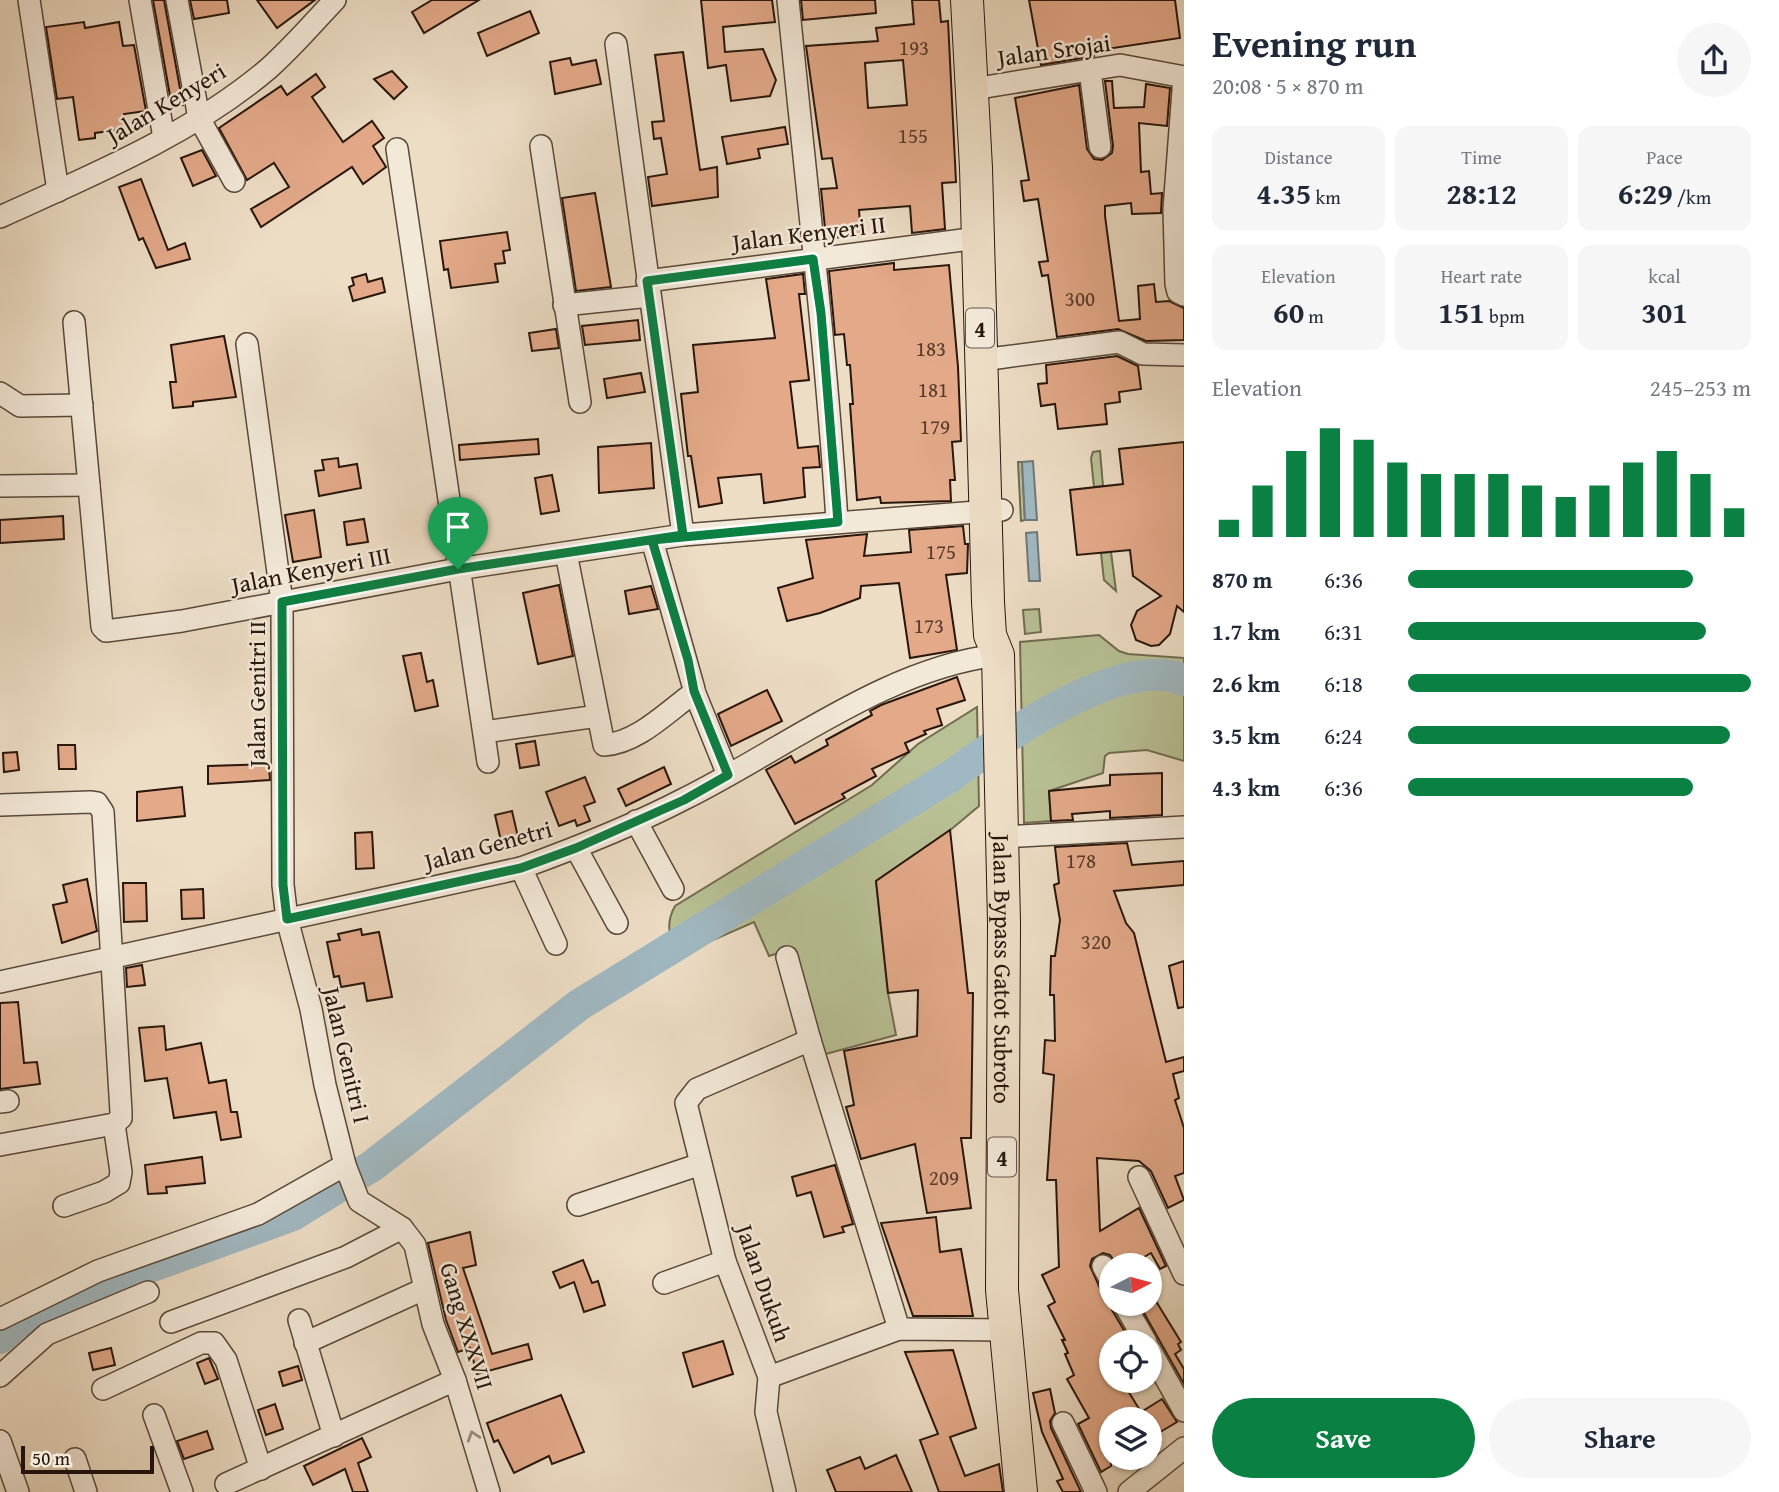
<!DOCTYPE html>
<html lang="en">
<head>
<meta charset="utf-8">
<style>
	:root { --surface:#fff; --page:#f6f6f7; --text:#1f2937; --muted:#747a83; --accent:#0b8043 }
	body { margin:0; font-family:"Gentium Book Plus",serif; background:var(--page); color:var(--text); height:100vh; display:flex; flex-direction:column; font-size:26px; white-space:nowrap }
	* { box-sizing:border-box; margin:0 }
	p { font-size:23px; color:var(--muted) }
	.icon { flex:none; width:38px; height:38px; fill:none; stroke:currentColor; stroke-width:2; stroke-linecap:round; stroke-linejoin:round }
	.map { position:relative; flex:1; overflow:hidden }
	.panel { display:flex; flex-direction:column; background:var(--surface); width:595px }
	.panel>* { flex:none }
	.needle { width:46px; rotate:84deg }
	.buttons { position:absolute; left:1099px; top:1253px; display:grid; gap:14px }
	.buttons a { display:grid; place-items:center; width:63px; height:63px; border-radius:50%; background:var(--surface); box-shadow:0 2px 5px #0004; font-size:35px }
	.scale { position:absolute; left:21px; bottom:18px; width:133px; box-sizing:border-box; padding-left:7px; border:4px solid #28160c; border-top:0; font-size:19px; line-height:24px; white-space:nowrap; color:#28160c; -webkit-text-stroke:5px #f3e9d9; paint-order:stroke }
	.pin { position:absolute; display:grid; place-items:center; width:60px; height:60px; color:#fff; margin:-72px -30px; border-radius:50% 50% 50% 0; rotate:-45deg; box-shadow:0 0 7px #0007 }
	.pin .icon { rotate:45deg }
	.round { display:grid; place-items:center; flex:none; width:74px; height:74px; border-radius:37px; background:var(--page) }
	.summary { display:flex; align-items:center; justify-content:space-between; height:119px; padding:0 28px }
	h1 { font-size:38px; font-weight:700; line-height:52px }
	.metrics { display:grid; grid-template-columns:repeat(3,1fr); gap:10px; height:119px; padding:7px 28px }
	.metrics div { display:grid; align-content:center; border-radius:14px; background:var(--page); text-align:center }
	.metrics b { font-size:30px; font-weight:700 }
	.metrics small { font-size:19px; font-weight:400 }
	.metrics p { font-size:19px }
	.chart { height:196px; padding:14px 28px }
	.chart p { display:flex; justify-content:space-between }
	.chart svg { width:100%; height:126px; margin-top:7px; stroke:var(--accent); stroke-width:6 }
	.primary-button { display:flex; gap:14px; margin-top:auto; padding:14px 28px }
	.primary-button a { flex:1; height:80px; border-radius:42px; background:var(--accent); color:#fff; font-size:28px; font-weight:700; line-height:80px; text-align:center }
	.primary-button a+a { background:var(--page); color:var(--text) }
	ul { padding:0 28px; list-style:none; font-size:23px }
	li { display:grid; grid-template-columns:112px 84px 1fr; align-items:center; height:52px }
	li i { height:18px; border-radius:9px; background:var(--accent) }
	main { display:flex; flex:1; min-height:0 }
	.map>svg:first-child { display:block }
	.green { fill:#b8c195; stroke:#706c50; stroke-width:2 }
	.water { fill:#a0b8c1; stroke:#707779; stroke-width:2 }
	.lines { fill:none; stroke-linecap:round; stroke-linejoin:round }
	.river { stroke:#a0b8c1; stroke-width:32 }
	.building { fill:#e3a989; stroke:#28160c; stroke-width:2; fill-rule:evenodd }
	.minor-casing { stroke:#59483a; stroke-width:24 }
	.highway-casing { stroke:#28160c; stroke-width:34 }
	.minor { stroke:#f3e9d9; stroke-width:21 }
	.highway { stroke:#edddc5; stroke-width:32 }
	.oneway { stroke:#988a7d }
	.route-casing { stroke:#fff; stroke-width:14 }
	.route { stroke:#0b8043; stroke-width:9 }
	.labels { text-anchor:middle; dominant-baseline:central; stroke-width:5; stroke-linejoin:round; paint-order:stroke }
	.number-label { font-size:21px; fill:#573b2b }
	.shield { fill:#f3e9d9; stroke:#65554a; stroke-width:2 }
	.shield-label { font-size:23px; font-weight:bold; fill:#28160c }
	.street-label { font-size:24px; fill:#28160c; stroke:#f3e9d9 }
</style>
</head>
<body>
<main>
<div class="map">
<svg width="1184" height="1492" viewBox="0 0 1184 1492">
	<rect width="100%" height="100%" fill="#edddc5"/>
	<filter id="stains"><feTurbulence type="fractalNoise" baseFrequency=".00286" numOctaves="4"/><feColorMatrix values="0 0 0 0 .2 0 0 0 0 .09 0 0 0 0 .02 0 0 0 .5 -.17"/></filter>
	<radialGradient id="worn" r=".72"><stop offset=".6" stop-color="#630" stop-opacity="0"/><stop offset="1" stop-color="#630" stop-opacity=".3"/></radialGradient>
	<g class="green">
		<polygon points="1100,451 1103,486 1094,487 1091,458 1093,452"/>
		<polygon points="1018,462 1022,462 1025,520 1021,521"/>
		<polygon points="1111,552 1116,591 1104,580 1101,553"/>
		<polygon points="1039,609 1041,632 1025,634 1023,610"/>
		<polygon points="1099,635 1119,651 1128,654 1184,658 1184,761 1147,750 1109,753 1105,756 1103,773 1049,791 1051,821 1024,823 1020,642"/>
		<path d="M977 707 979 806 948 832 876 881 888 993 896 1035 822 1055 792 949 769 956 754 922 679 955C669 937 665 924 675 906L872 785 918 744Z"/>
	</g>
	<g class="water">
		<polygon points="1033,461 1037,520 1025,520 1022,462"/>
		<polygon points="1037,532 1040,581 1029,581 1026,533"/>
	</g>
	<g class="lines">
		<path class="river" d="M0 1338 17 1323 86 1290 293 1215 372 1166 579 1005 951 776C1001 740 1120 653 1184 680"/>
	</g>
	<g class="building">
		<polygon points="153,0 164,0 183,105 172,107"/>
		<polygon points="190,0 227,0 229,13 194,19"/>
		<polygon points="257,0 315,0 277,28"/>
		<polygon points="432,0 479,0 424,33 412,12"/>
		<polygon points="701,0 772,0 775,22 723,27 725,52 763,49 776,80 770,96 731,101 726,65 708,68"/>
		<polygon points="801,0 875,0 876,13 803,20"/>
		<path d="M912 0H939L941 22 948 21 956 182 942 183 945 229 912 233 910 206 859 210 861 236 826 238 821 189 837 188 832 158 822 159 806 46 878 41 876 28 914 24ZM903 60 907 105 868 108 865 63Z"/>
		<polygon points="1029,0 1175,0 1180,38 1093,51 1094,56 1041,65"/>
		<polygon points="530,11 539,33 487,56 478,33"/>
		<polygon points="84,22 85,28 119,22 123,46 134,45 146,111 124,114 126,129 95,133 95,138 79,140 73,97 57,99 46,27"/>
		<polygon points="683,52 700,170 717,167 718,197 652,206 648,177 667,174 661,138 654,139 652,122 664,121 655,55"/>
		<polygon points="570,58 572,65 596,60 601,84 555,94 550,62"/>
		<polygon points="392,71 407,87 394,99 374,79"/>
		<polygon points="316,74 325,87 312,97 343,142 372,121 384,138 373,146 386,167 363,184 352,167 261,227 251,209 289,187 274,163 247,180 219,128 281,86 287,95"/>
		<polygon points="1105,81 1112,81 1114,108 1144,107 1146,84 1170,88 1167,126 1139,123 1141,172 1149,171 1151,194 1162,193 1161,213 1132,214 1131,203 1105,206 1105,216 1119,321 1140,319 1138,286 1154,284 1156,302 1169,301 1184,308 1184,340 1146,341 1118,329 1057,337 1048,275 1042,276 1039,262 1048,261 1038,199 1024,201 1021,181 1029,180 1015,98 1079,85 1087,149 1094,159 1102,160 1112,153 1113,146"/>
		<polygon points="785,127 788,144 758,149 760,158 727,164 722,137"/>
		<polygon points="202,150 216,176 193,186 181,158"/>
		<polygon points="141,179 168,250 185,243 190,259 156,268 143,238 139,240 119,187"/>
		<polygon points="595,193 611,287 576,291 562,198"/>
		<polygon points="507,232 510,250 503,251 505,263 495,264 498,282 451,288 448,269 444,270 440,241"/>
		<polygon points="894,263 894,270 949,265 958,367 961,441 952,442 955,480 950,480 951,501 881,503 880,497 857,500 850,404 853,404 850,365 847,365 844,334 835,335 829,271"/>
		<polygon points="366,274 368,282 382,278 385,292 353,301 349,287 354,285 352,278"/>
		<polygon points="803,274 805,294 799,294 809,380 790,382 798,448 818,446 820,467 803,468 805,497 764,503 761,474 718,478 722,503 699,507 691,456 688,456 681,394 698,392 693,345 775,338 766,279"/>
		<polygon points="638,320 640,340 585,345 582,326"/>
		<polygon points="556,329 559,348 532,351 529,333"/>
		<polygon points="224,336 236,397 193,402 193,406 173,408 170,382 176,382 171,345"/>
		<polygon points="1117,356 1138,366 1141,389 1119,392 1120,402 1105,404 1107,424 1058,429 1055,404 1041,406 1038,384 1047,383 1046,365"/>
		<polygon points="641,373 645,392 607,398 604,379"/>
		<polygon points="538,439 539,454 460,460 459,445"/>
		<polygon points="1184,442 1184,612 1177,606 1170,634 1159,645 1151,646 1136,640 1131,625 1137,611 1161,596 1133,576 1130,550 1077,555 1070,490 1123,484 1119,449"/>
		<polygon points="651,443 654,488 599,493 598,447"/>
		<polygon points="338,458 339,467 357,464 361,488 319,496 315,471 324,470 322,460"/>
		<polygon points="552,475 559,511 541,514 535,478"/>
		<polygon points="314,510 321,557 293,562 285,515"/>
		<polygon points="63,516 64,539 0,543 0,520"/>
		<polygon points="364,519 368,542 347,545 344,522"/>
		<polygon points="963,526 965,544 968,544 967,573 946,575 957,650 910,658 899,583 861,586 860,598 820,613 787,621 778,588 813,578 806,540 867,534 864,556 911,552 909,530"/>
		<polygon points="559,585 573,656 538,664 523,593"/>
		<polygon points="651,586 658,609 629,614 625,591"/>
		<polygon points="421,653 427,682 433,680 438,706 415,711 403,656"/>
		<polygon points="957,677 965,700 937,709 942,725 924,731 926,734 905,743 909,752 872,769 876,776 842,794 845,798 795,824 766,770 791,756 795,763 828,745 826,740 872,715 870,711 881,705"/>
		<polygon points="767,690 782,721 731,746 718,714"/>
		<polygon points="535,741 539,765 520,768 516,744"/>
		<polygon points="58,745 75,745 76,769 59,769"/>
		<polygon points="17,752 19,770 4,772 3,753"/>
		<polygon points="269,764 270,780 208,784 208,766"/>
		<polygon points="664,767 671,784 626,806 618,789"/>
		<polygon points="1162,773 1162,815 1110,818 1110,811 1072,814 1073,820 1051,821 1049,791 1110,785 1110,775"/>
		<polygon points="585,777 595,802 584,806 590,821 577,826 575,820 559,826 546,792"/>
		<polygon points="182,787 185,816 137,821 137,792"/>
		<polygon points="512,811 518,837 501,841 495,815"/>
		<polygon points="950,830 968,993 973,993 971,1138 961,1138 971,1208 927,1213 915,1144 861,1159 846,1107 854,1105 844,1051 917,1036 918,990 888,993 876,881"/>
		<polygon points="372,832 374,868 356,869 355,833"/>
		<polygon points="1127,843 1132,865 1184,861 1184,885 1114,891 1126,923 1134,933 1166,1062 1184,1057 1184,1071 1173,1074 1179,1098 1175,1100 1184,1128 1184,1173 1175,1176 1184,1200 1168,1208 1151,1171 1139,1161 1097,1158 1100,1231 1139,1208 1166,1266 1160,1269 1151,1253 1130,1265 1117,1265 1110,1255 1103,1253 1092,1259 1090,1266 1100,1288 1111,1294 1112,1310 1131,1342 1111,1342 1111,1381 1122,1381 1141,1412 1162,1399 1177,1422 1150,1438 1150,1419 1111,1419 1111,1466 1101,1472 1078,1424 1089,1418 1067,1379 1074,1375 1065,1354 1068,1353 1062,1340 1065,1340 1048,1306 1055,1302 1042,1275 1059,1267 1056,1180 1047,1180 1054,1075 1043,1073 1045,1040 1055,1041 1054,995 1050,995 1051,956 1055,956 1060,920 1054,885 1059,883 1055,847"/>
		<polygon points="87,879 97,931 62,943 53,905 67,902 63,885"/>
		<polygon points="123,883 146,883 147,921 124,922"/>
		<polygon points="203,889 204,918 182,919 181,890"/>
		<polygon points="361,929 362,935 379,932 392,997 367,1001 364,983 341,987 339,976 334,977 327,942 340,940 338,934"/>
		<polygon points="1184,961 1184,1007 1178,1008 1169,966"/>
		<polygon points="142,965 145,985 127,987 126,968"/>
		<polygon points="18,1002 24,1063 37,1062 40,1084 0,1089 0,1003"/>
		<polygon points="164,1026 166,1050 201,1043 209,1083 226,1080 231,1112 237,1112 241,1137 221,1140 216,1112 174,1118 167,1078 145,1081 139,1028"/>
		<polygon points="202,1157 205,1183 166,1187 167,1193 148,1194 145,1165"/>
		<polygon points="835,1165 853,1224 842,1227 844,1232 824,1237 811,1192 797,1196 792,1177"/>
		<polygon points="936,1217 940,1252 961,1249 973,1316 913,1316 881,1223"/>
		<polygon points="470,1232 476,1265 463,1268 492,1354 528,1344 532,1359 477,1374 470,1348 458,1352 446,1320 428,1243"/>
		<polygon points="583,1260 592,1283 598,1281 605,1305 584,1312 574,1282 560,1288 553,1272"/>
		<polygon points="1154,1298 1181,1342 1178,1344 1181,1350 1175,1354 1184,1369 1184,1384 1140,1306 1150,1304"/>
		<polygon points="723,1341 733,1374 693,1387 683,1353"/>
		<polygon points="111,1348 115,1365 93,1370 89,1353"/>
		<polygon points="953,1350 976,1428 950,1437 965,1476 999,1464 1003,1492 939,1492 920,1440 938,1434 905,1352"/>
		<polygon points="209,1358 218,1379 205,1384 197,1363"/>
		<polygon points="298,1366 302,1380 283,1386 279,1372"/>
		<polygon points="1050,1389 1055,1413 1050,1421 1051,1428 1081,1492 1063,1492 1057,1481 1063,1479 1042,1432 1033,1393"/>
		<polygon points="561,1395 584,1452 552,1464 549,1456 514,1473 498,1440 494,1442 487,1423"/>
		<polygon points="275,1404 283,1429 266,1435 258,1410"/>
		<polygon points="207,1431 213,1449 184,1459 177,1441"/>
		<polygon points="362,1438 371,1457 358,1463 368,1492 353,1492 345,1469 313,1485 304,1466"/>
		<polygon points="896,1455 912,1492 836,1492 827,1470 860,1457 865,1469"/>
	</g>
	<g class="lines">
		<g class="minor-casing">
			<g id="minor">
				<polyline points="29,0 58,191"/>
				<polyline points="140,0 164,138"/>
				<polyline points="177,0 199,118 234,181"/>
				<path d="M788 0C805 174 826 347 837 521"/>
				<polyline points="616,44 683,535"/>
				<polyline points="1090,71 1100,147"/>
				<polyline points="1184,77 1174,209 1176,284 1178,292 1184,295"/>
				<polyline points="973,89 1120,65 1184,77"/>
				<polyline points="541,146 580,402"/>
				<polyline points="397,149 488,762"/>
				<path d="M0 217C92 175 190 135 268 69 292 48 313 23 335 0"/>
				<polyline points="647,281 978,238"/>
				<polyline points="564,305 650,296"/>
				<polyline points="74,322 102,627 106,631 182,621 458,569 683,535 1002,510"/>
				<polyline points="247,344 282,602 283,885 287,919 311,1009 325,1085 345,1165 359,1201 402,1228 415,1245 433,1324 455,1380 489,1492"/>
				<polyline points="997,358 1119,342 1143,354 1184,355"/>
				<polyline points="0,393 20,406 82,405"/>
				<polyline points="0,486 89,485"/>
				<path d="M566 553 604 745C637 743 666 713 692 694L694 689 652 540"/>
				<polyline points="694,691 728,775"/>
				<polyline points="484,732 598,716"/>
				<polyline points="636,821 673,889"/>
				<polyline points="1002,837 1184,827"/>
				<polyline points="576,848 617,923"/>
				<polyline points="521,868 556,944"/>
				<polyline points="787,957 810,1040 899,1329"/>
				<path d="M0 982 521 868C576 848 632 826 684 799 783 750 886 668 998 655"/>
				<polyline points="0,1102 8,1101"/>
				<polyline points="0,1145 114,1124 121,1118 121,1112 103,812 97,803 90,802 1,805"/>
				<polyline points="1139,1177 1184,1274"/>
				<polyline points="578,1205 701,1164"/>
				<polyline points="64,1206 104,1192 119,1183 121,1172 114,1124"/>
				<polyline points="1103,1266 1111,1281"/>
				<polyline points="664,1283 725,1261"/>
				<polyline points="1124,1304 1146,1342"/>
				<polyline points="0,1319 98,1271 258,1214 345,1165"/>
				<polyline points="299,1320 334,1436"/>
				<polyline points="171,1322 346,1257 402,1228"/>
				<polyline points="305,1343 424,1289"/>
				<polyline points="1150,1350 1184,1411"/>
				<polyline points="0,1376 47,1334 148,1292"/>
				<polyline points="769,1377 899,1329 1005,1330"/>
				<polyline points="103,1389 201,1343 214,1343 226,1360 261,1469"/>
				<polyline points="154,1415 182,1492"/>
				<polyline points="1063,1423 1096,1492"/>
				<polyline points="0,1441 18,1492"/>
				<polyline points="75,1459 86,1492"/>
				<polyline points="226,1484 455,1380"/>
				<polyline points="785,1492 766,1412 769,1377 725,1261 686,1103 697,1089 810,1040"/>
				<polyline points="1129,1492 1184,1448"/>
			</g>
		</g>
		<g class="highway-casing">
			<g id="highway">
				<path id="s1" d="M967 0 976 168 988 602 990 635 998 655 1004 923 1002 1290 1021 1492"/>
			</g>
		</g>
		<use href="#minor" class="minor"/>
		<use href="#highway" class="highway"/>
	</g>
	<defs><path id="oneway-chevron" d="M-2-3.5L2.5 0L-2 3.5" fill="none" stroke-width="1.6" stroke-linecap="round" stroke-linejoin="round" transform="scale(1.75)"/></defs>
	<use class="oneway" href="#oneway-chevron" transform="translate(473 1436) rotate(-108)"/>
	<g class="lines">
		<g class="route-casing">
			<polyline id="route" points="458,569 282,602 283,885 287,919 521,868 576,848 684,800 728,775 694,691 688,660 652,540 838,522 821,313 813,259 647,281 683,535 458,569"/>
		</g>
		<use href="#route" class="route"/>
	</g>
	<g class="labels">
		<g class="number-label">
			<text x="914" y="47">193</text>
			<text x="913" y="135">155</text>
			<text x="1080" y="298">300</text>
			<text x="931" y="348">183</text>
			<text x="933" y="389">181</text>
			<text x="935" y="426">179</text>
			<text x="941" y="551">175</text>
			<text x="929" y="625">173</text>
			<text x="1081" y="860">178</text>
			<text x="1096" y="941">320</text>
			<text x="944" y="1177">209</text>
		</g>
		<g class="shield">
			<rect x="966" y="308.5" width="28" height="39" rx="5"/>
			<rect x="988" y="1137.5" width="28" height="39" rx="5"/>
		</g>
		<g class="shield-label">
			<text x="980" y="328">4</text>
			<text x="1002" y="1157">4</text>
		</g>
		<g class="street-label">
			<text transform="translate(1054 50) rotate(-8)">Jalan Srojai</text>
			<text transform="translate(166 103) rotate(-31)">Jalan Kenyeri</text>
			<text transform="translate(809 233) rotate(-7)">Jalan Kenyeri II</text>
			<text transform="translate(311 570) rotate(-11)">Jalan Kenyeri III</text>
			<text transform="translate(256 694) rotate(-90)">Jalan Genitri II</text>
			<text transform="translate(488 845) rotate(-15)">Jalan Genetri</text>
			<text stroke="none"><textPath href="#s1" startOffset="971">Jalan Bypass Gatot Subroto</textPath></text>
			<text transform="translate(347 1055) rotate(77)">Jalan Genitri I</text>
			<text transform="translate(764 1283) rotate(71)">Jalan Dukuh</text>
			<text transform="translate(467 1326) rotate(73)">Gang XXXVII</text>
		</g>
	</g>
	<rect width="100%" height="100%" filter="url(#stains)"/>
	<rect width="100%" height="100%" fill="url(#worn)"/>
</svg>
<div class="buttons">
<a><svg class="needle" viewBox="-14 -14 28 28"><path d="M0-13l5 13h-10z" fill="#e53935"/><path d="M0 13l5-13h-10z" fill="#747a83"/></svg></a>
<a><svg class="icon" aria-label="locate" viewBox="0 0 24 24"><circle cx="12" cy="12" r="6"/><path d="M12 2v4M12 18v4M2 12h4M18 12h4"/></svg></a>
<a><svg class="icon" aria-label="layers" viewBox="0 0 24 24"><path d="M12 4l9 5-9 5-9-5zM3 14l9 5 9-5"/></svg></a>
</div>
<div class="scale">50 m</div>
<div class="pin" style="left:458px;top:569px;background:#1e9e55"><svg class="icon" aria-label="arrive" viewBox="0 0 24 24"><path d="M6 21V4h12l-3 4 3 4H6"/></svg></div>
</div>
<section class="panel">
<div class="summary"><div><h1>Evening run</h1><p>20:08 · 5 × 870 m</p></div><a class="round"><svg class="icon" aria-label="share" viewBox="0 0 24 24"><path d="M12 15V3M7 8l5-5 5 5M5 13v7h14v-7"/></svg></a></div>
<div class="metrics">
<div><p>Distance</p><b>4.35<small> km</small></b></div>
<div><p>Time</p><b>28:12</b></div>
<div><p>Pace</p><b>6:29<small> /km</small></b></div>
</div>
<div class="metrics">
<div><p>Elevation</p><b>60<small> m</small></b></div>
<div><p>Heart rate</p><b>151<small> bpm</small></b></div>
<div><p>kcal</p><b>301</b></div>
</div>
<div class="chart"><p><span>Elevation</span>245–253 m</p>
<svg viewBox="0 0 160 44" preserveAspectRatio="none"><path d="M5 44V38M15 44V26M25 44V14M35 44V6M45 44V10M55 44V18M65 44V22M75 44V22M85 44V22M95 44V26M105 44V30M115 44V26M125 44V18M135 44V14M145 44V22M155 44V34"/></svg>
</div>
<ul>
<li><b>870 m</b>6:36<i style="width:83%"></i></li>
<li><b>1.7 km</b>6:31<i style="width:87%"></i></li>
<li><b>2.6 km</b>6:18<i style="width:100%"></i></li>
<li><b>3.5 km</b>6:24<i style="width:94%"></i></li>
<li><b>4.3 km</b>6:36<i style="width:83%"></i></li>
</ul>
<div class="primary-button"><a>Save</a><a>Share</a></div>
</section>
</main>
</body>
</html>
